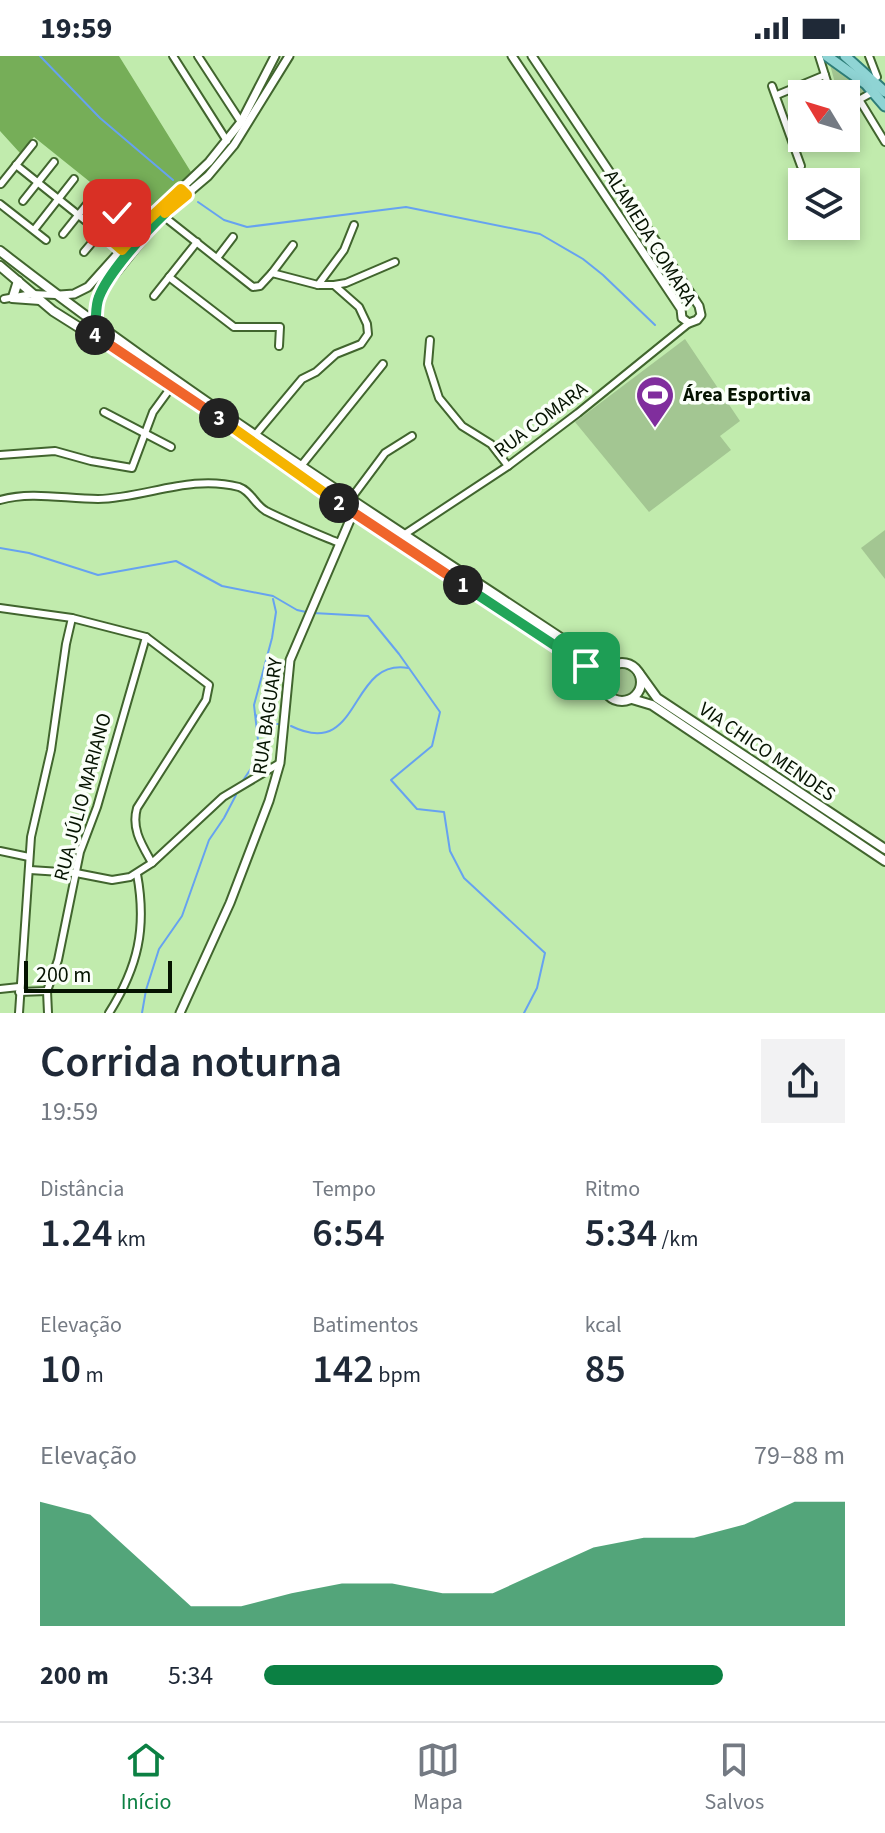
<!DOCTYPE html>
<html lang="pt">
<head>
<meta charset="utf-8">
<style>
	:root { --surface:#fff; --page:#f2f2f3; --text:#1f2937; --muted:#747a83; --line:#e0e1e3; --accent:#0b8043 }
	body { margin:0; font-family:"Source Sans 3",sans-serif; background:var(--page); color:var(--text); height:100vh; display:flex; flex-direction:column; font-size:30px; white-space:nowrap }
	* { box-sizing:border-box; margin:0 }
	p { font-size:26px; color:var(--muted) }
	.icon { flex:none; width:44px; height:44px; fill:none; stroke:currentColor; stroke-width:2; stroke-linecap:round; stroke-linejoin:round }
	.map { position:relative; height:957px; overflow:hidden }
	.sheet { display:flex; flex-direction:column; background:var(--surface); flex:1 }
	.sheet>* { flex:none }
	.needle { width:52px; rotate:308deg }
	.buttons { position:absolute; left:788px; top:24px; display:grid; gap:16px }
	.buttons a { display:grid; place-items:center; width:72px; height:72px; border-radius:0px; background:var(--surface); box-shadow:0 4px 12px #0003; font-size:40px }
	.scale { position:absolute; left:24px; bottom:20px; width:148px; box-sizing:border-box; padding-left:8px; border:4px solid #051301; border-top:0; font-size:22px; line-height:28px; white-space:nowrap; color:#051301; -webkit-text-stroke:6px #fafff8; paint-order:stroke }
	.pin { position:absolute; display:grid; place-items:center; width:68px; height:68px; color:#fff; margin:-34px; border-radius:16px; box-shadow:0 4px 12px #0006 }
	.km { position:absolute; width:40px; height:40px; margin:-20px; border-radius:50%; background:#222; color:#fff; font-size:22px; line-height:40px; text-align:center }
	.round { display:grid; place-items:center; flex:none; width:84px; height:84px; border-radius:0px; background:var(--page) }
	.headline { display:flex; align-items:center; justify-content:space-between; height:136px; padding:0 40px }
	h1 { font-size:44px; font-weight:600; line-height:60px }
	.figures { display:grid; grid-template-columns:repeat(3,1fr); gap:12px; height:136px; padding:8px 40px }
	.figures div { display:grid; align-content:center }
	.figures b { font-size:40px; font-weight:600 }
	.figures small { font-size:22px; font-weight:400 }
	.figures p { font-size:22px }
	.chart { height:224px; padding:16px 40px }
	.chart p { display:flex; justify-content:space-between }
	.chart svg { width:100%; height:144px; margin-top:8px; fill:var(--accent); opacity:.7 }
	ul { padding:0 40px; list-style:none; font-size:26px }
	li { display:grid; grid-template-columns:128px 96px 1fr; align-items:center; height:60px }
	li i { height:20px; border-radius:10px; background:var(--accent) }
	.status { display:flex; justify-content:space-between; align-items:center; height:56px; padding:0 40px; background:var(--surface); direction:ltr }
	.status svg { height:22px; fill:currentColor }
	.menu { display:flex; justify-content:space-around; align-items:center; height:112px; border-top:2px solid var(--line); background:var(--surface); font-size:22px; color:var(--muted) }
	.menu a { display:grid; justify-items:center; gap:4px }
	.menu .selected { color:var(--accent) }
	.map>svg:first-child { display:block }
	.green { fill:#a3c692 }
	.forest { fill:#76ae58 }
	.lines { fill:none; stroke-linecap:round; stroke-linejoin:round }
	.stream { stroke:#66a2f0; stroke-width:2 }
	.minor-casing { stroke:#41652e; stroke-width:10 }
	.tertiary-casing { stroke:#41652e; stroke-width:11 }
	.secondary-casing { stroke:#41652e; stroke-width:12 }
	.primary-casing { stroke:#2e7e78; stroke-width:13 }
	.minor { stroke:#fff; stroke-width:6 }
	.tertiary { stroke:#fff; stroke-width:7 }
	.secondary { stroke:#fff; stroke-width:8 }
	.primary { stroke:#8fd4d4; stroke-width:9 }
	.split-1-casing { stroke:#fff; stroke-width:16 }
	.split-2-casing { stroke:#fff; stroke-width:16 }
	.split-3-casing { stroke:#fff; stroke-width:16 }
	.split-4-casing { stroke:#fff; stroke-width:16 }
	.split-5-casing { stroke:#fff; stroke-width:16 }
	.split-6-casing { stroke:#fff; stroke-width:16 }
	.split-1 { stroke:#22a559; stroke-width:10 }
	.split-2 { stroke:#f0652b; stroke-width:10 }
	.split-3 { stroke:#f5b400; stroke-width:10 }
	.split-4 { stroke:#f0652b; stroke-width:10 }
	.split-5 { stroke:#22a559; stroke-width:10 }
	.split-6 { stroke:#f5b400; stroke-width:10 }
	.labels { text-anchor:middle; dominant-baseline:central; stroke-width:7; stroke-linejoin:round; paint-order:stroke }
	.street-label { font-size:20px; fill:#051301; stroke:#fafff8 }
	.poi-label { font-size:20px; font-weight:bold; fill:#051301; stroke:#fafff8; text-anchor:start }
</style>
</head>
<body>
<div class="status"><b>19:59</b><svg viewBox="0 0 49 12"><path d="M0 12V9h3v3zM5 12V6h3v6zM10 12V3h3v9zM15 12V0h3v12zM26 1h20v11H26zM47 4h2v5h-2z"/></svg></div>
<div class="map">
<svg width="885" height="957" viewBox="0 0 885 957">
	<rect width="100%" height="100%" fill="#c1ebad"/>
	<g class="green">
		<polygon points="829,5 868,33 846,46 846,38 838,38"/>
		<polygon points="685,283 740,365 720,380 731,394 649,456 575,366"/>
		<polygon points="885,474 885,523 861,492"/>
		<circle cx="621" cy="628" r="15"/>
	</g>
	<polygon class="forest" points="0,0 119,0 191,116 140,166 34,81 20,97 0,75"/>
	<g class="lines">
		<g class="stream">
			<polyline points="40,0 100,62 173,124"/>
			<polyline points="198,146 224,164 247,171 406,151 540,178 583,203 603,219 655,269"/>
			<polyline points="0,492 29,497 98,519 176,505 222,530 273,540 297,554 306,556"/>
			<polyline points="313,557 368,560 399,598 440,656 432,690 391,724 417,753 444,756 450,795 464,822 545,897 537,932 524,957"/>
			<path d="M255 658C261 668 270 668 281 668"/>
			<path d="M291 670C362 705 348 602 408 612"/>
			<polyline points="240,729 252,711 258,684 254,649 272,582 276,556 273,543"/>
			<polyline points="142,957 146,934 159,893 182,860 209,784 224,762 236,739"/>
		</g>
		<g class="minor-casing">
			<g id="minor">
				<polyline points="173,0 227,85"/>
				<polyline points="198,0 241,66"/>
				<polyline points="819,0 831,38"/>
				<polyline points="869,0 877,21"/>
				<polyline points="772,30 801,110"/>
				<polyline points="777,39 825,19"/>
				<polyline points="860,45 885,86"/>
				<polyline points="846,51 873,36"/>
				<polyline points="16,109 122,194"/>
				<polyline points="1,128 33,88"/>
				<polyline points="23,145 54,106"/>
				<polyline points="0,148 46,184"/>
				<polyline points="162,159 253,231 260,230 272,217 318,229 334,229 359,251 367,268 368,278 361,288 336,298 316,316 302,323 256,378"/>
				<polyline points="34,174 74,123"/>
				<polyline points="63,178 95,138"/>
				<polyline points="84,196 117,157"/>
				<polyline points="217,202 233,181"/>
				<polyline points="272,217 293,189"/>
				<polyline points="169,221 234,271 280,271 279,290"/>
				<polyline points="318,229 344,194 354,169"/>
				<polyline points="334,229 346,227 395,206"/>
				<polyline points="154,240 197,186"/>
				<polyline points="4,243 32,238 56,239"/>
				<polyline points="12,243 40,245"/>
				<polyline points="430,284 428,308 439,342 462,370 491,388 508,410"/>
				<polyline points="104,356 171,391"/>
				<polyline points="0,399 55,395 91,405 132,412 153,356 172,330"/>
				<polyline points="301,410 383,308"/>
				<path d="M0 444C32 435 65 443 98 443 146 442 190 418 239 431 251 435 255 449 266 455 290 467 315 477 339 487"/>
				<polyline points="350,444 385,397 412,380"/>
				<polyline points="405,478 508,410 578,357 689,267"/>
				<path d="M0 552 72 562 146 581 209 629 206 644 137 752C131 773 142 789 152 807"/>
				<polyline points="0,795 29,801"/>
				<polyline points="30,814 76,817 112,824 130,821 152,807 223,741 280,707"/>
				<polyline points="0,933 19,931"/>
				<polyline points="19,936 47,935"/>
				<polyline points="19,957 31,781 51,694 66,588 72,562"/>
				<polyline points="48,957 47,935 58,904 80,796 97,751 146,581"/>
				<path d="M109 957C138 911 147 872 137 818"/>
			</g>
		</g>
		<g class="tertiary-casing">
			<g id="tertiary">
				<polyline points="512,0 681,253 682,262 689,267 697,264 701,259 699,250 532,0"/>
				<polyline points="60,239 74,238 88,231 149,163 209,106 241,66 275,0"/>
				<polyline points="93,278 98,242 106,229 162,159 208,120 234,89 289,0"/>
				<polyline points="180,957 230,847 269,745 280,707 290,604 353,457"/>
			</g>
		</g>
		<g class="secondary-casing">
			<g id="secondary">
				<path d="M0 195C190 343 396 472 597 606L611 611"/>
				<polyline points="0,210 53,255 172,330 346,452 586,610 603,629"/>
				<polyline points="13,241 18,225"/>
				<circle cx="622" cy="626" r="19"/>
				<polyline points="639,617 657,642 885,793"/>
				<polyline points="632,643 652,649 885,805"/>
			</g>
		</g>
		<g class="primary-casing">
			<g id="primary">
				<polyline points="827,0 866,28 885,50"/>
				<polyline points="845,0 885,36"/>
			</g>
		</g>
		<use href="#minor" class="minor"/>
		<use href="#tertiary" class="tertiary"/>
		<use href="#secondary" class="secondary"/>
		<use href="#primary" class="primary"/>
	</g>
	<g class="lines">
		<g class="split-1-casing">
			<polyline id="split-1" points="463,529 586,610"/>
		</g>
		<g class="split-2-casing">
			<polyline id="split-2" points="339,447 463,529"/>
		</g>
		<g class="split-3-casing">
			<polyline id="split-3" points="219,362 339,447"/>
		</g>
		<g class="split-4-casing">
			<polyline id="split-4" points="95,279 219,362"/>
		</g>
		<g class="split-5-casing">
			<path id="split-5" d="M95 279 93 278C98 266 94 253 99 241 108 217 146 175 165 157"/>
		</g>
		<g class="split-6-casing">
			<polyline id="split-6" points="117,157 101,176 122,194 149,163 181,133 187,139 165,157"/>
		</g>
		<use href="#split-1" class="split-1"/>
		<use href="#split-2" class="split-2"/>
		<use href="#split-3" class="split-3"/>
		<use href="#split-4" class="split-4"/>
		<use href="#split-5" class="split-5"/>
		<use href="#split-6" class="split-6"/>
	</g>
	<defs>
		<g id="stadium-pin" transform="scale(2)"><path d="M0 17L-7.5 6A9.5 9.5 0 1 1 7.5 6Z" fill="#802e9d" stroke="#fafff8"/><path d="M0-5a6.5 5 0 1 0 0 10a6.5 5 0 1 0 0-10ZM-3.5-1.8h7v3.6h-7Z" fill="#fff"/></g>
	</defs>
	<g fill-rule="evenodd">
		<use href="#stadium-pin" x="655" y="339"/>
	</g>
	<g class="labels">
		<g class="street-label">
			<text transform="translate(650 182) rotate(58)">ALAMEDA COMARA</text>
			<text transform="translate(541 364) rotate(-37)">RUA COMARA</text>
			<text transform="translate(268 660) rotate(-82)">RUA BAGUARY</text>
			<text transform="translate(767 696) rotate(34)">VIA CHICO MENDES</text>
			<text transform="translate(83 741) rotate(-75)">RUA JÚLIO MARIANO</text>
		</g>
		<g class="poi-label">
			<text x="683" y="339">Área Esportiva</text>
		</g>
	</g>
</svg>
<div class="buttons">
<a><svg class="needle" viewBox="-14 -14 28 28"><path d="M0-13l5 13h-10z" fill="#e53935"/><path d="M0 13l5-13h-10z" fill="#747a83"/></svg></a>
<a><svg class="icon" aria-label="layers" viewBox="0 0 24 24"><path d="M12 4l9 5-9 5-9-5zM3 14l9 5 9-5"/></svg></a>
</div>
<div class="scale">200 m</div>
<div class="pin" style="left:586px;top:610px;background:#1e9e55"><svg class="icon" aria-label="arrive" viewBox="0 0 24 24"><path d="M6 21V4h12l-3 4 3 4H6"/></svg></div>
<div class="pin" style="left:117px;top:157px;background:#d93025"><svg class="icon" aria-label="check" viewBox="0 0 24 24"><path d="M5 12l5 5 9-10"/></svg></div>
<b class="km" style="left:463px;top:529px">1</b>
<b class="km" style="left:339px;top:447px">2</b>
<b class="km" style="left:219px;top:362px">3</b>
<b class="km" style="left:95px;top:279px">4</b>
</div>
<section class="sheet">
<div class="headline"><div><h1>Corrida noturna</h1><p>19:59</p></div><a class="round"><svg class="icon" aria-label="share" viewBox="0 0 24 24"><path d="M12 15V3M7 8l5-5 5 5M5 13v7h14v-7"/></svg></a></div>
<div class="figures">
<div><p>Distância</p><b>1.24<small> km</small></b></div>
<div><p>Tempo</p><b>6:54</b></div>
<div><p>Ritmo</p><b>5:34<small> /km</small></b></div>
</div>
<div class="figures">
<div><p>Elevação</p><b>10<small> m</small></b></div>
<div><p>Batimentos</p><b>142<small> bpm</small></b></div>
<div><p>kcal</p><b>85</b></div>
</div>
<div class="chart"><p><span>Elevação</span>79–88 m</p>
<svg viewBox="0 0 160 44" preserveAspectRatio="none"><path d="M0 44V6L10 10L20 24L30 38L40 38L50 34L60 31L70 31L80 34L90 34L100 27L110 20L120 17L130 17L140 13L150 6L160 6V44z"/></svg>
</div>
<ul>
<li><b>200 m</b>5:34<i style="width:79%"></i></li>
</ul>
</section>
<nav class="menu">
<a class="selected"><svg class="icon" aria-label="home" viewBox="0 0 24 24"><path d="M3 11l9-7 9 7M6 9v11h12V9"/></svg>Início</a>
<a><svg class="icon" aria-label="map" viewBox="0 0 24 24"><path d="M3 6l6-2 6 2 6-2v14l-6 2-6-2-6 2zM9 4v14M15 6v14"/></svg>Mapa</a>
<a><svg class="icon" aria-label="saved" viewBox="0 0 24 24"><path d="M7 4h10v16l-5-4-5 4z"/></svg>Salvos</a>
</nav>
</body>
</html>
